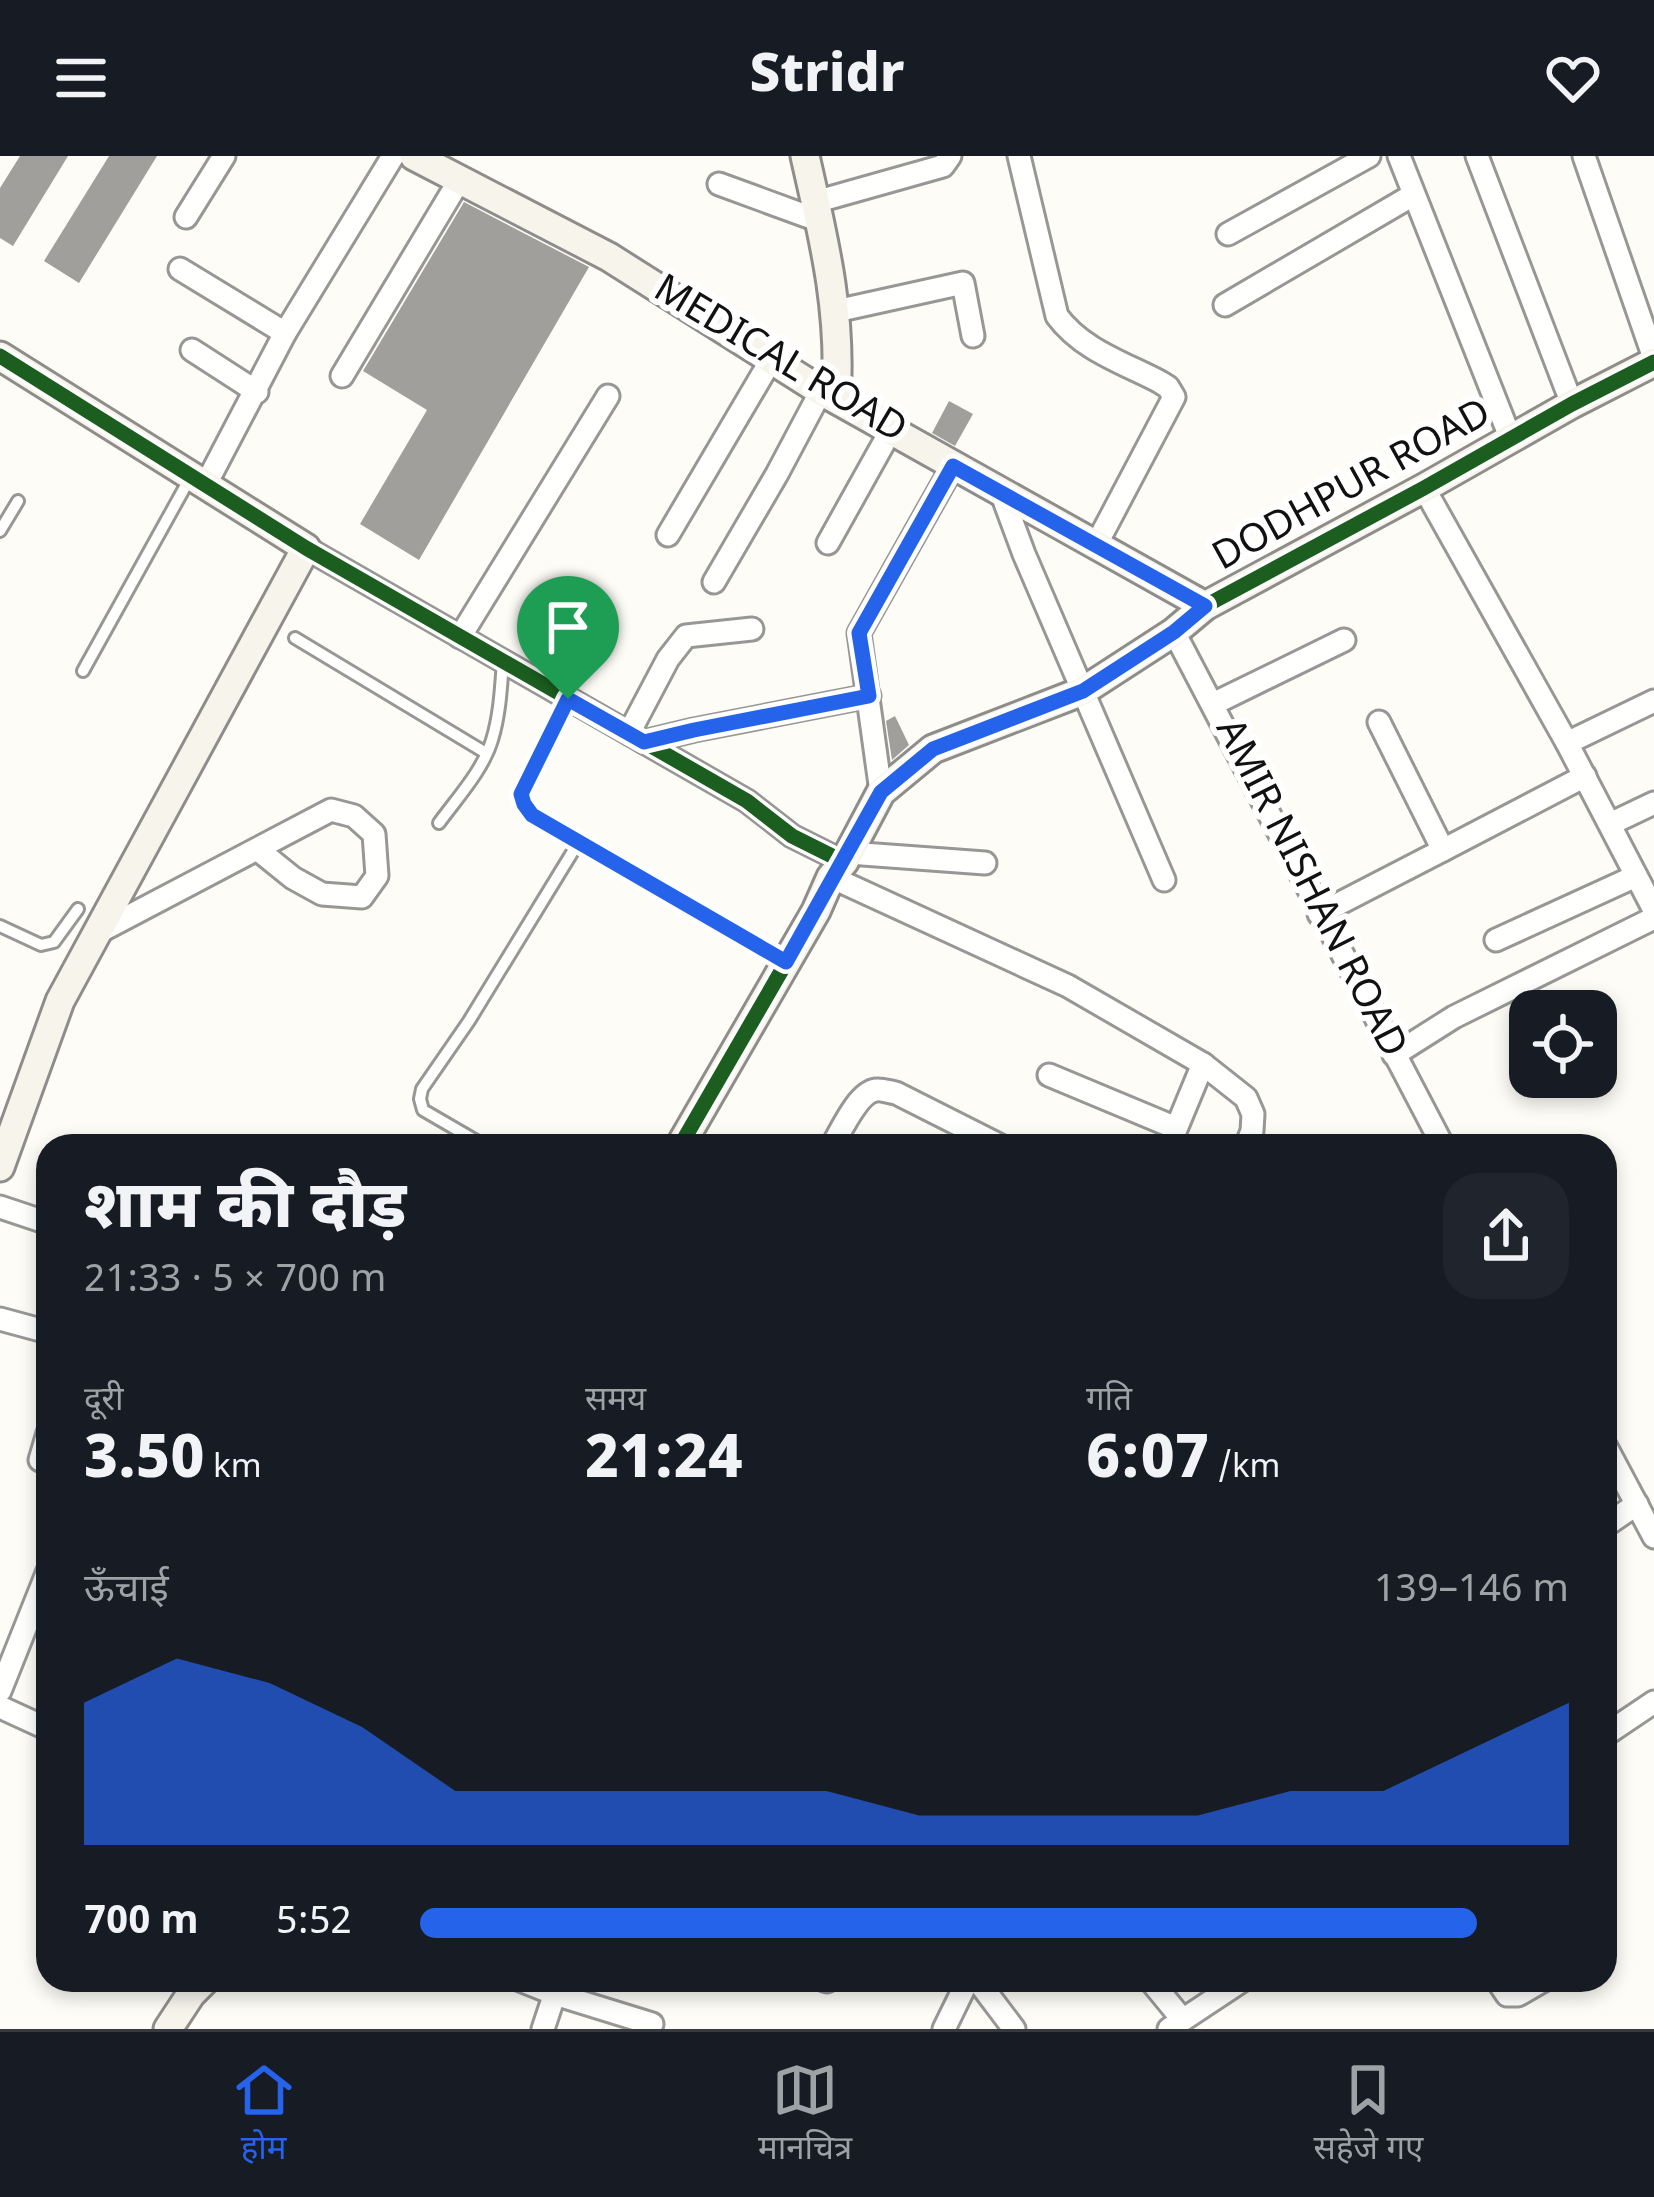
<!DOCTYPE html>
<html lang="hi">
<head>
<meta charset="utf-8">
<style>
	:root { --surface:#171b24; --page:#20242c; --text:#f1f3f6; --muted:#9ea1a6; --line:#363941; --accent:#2563eb }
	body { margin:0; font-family:Georgia,"Noto Sans Devanagari",serif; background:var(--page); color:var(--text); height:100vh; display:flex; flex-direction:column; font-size:45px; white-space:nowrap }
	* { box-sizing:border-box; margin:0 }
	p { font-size:39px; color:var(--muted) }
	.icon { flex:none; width:66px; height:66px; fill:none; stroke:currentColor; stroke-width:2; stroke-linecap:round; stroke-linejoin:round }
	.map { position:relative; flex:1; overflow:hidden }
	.details { position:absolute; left:36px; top:978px; width:1581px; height:858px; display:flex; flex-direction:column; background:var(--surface); border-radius:36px; box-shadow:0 6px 18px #0003 }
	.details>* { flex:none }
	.fabs { position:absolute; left:1509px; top:834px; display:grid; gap:24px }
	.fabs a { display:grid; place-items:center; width:108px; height:108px; border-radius:24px; background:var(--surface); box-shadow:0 6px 18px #0003; font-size:60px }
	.pin { position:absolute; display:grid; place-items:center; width:102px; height:102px; color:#fff; margin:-123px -51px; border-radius:50% 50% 50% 0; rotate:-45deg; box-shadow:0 0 12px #0007 }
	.pin .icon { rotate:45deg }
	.round { display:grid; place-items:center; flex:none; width:126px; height:126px; border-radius:36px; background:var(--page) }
	.overview { display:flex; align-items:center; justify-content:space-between; height:204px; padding:0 48px }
	h1 { font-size:66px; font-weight:800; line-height:90px }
	.stats { display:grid; grid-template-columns:repeat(3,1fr); gap:18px; height:204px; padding:12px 48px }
	.stats div { display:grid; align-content:center }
	.stats b { font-size:60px; font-weight:800 }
	.stats small { font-size:33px; font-weight:400 }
	.stats p { font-size:33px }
	.chart { height:336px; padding:24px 48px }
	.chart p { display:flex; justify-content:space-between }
	.chart svg { width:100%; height:216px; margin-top:12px; fill:var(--accent); opacity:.7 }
	ul { padding:0 48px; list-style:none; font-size:39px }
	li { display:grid; grid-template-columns:192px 144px 1fr; align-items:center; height:90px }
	li i { height:30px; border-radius:15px; background:var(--accent) }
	header { display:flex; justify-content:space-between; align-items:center; height:156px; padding:0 48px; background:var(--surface); font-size:54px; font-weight:800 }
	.dock { display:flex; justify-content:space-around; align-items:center; height:168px; border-top:3px solid var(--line); background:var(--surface); font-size:33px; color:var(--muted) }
	.dock a { display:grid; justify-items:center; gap:6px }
	.dock .on { color:var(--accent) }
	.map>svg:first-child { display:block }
	.building { fill:#a19f9c }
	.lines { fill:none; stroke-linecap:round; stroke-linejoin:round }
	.lane-casing { stroke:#979795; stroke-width:16 }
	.street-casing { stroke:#979795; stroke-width:27 }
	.secondary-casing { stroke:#8e8d8b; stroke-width:33 }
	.lane { stroke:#fffffe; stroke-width:10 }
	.street { stroke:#fffffe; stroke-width:21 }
	.secondary { stroke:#f6f4eb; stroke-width:27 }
	.cycleway-casing { stroke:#fff; stroke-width:22 }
	.cycleway { stroke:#1b5e20; stroke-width:15 }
	.route-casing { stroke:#fff; stroke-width:24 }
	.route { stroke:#2563eb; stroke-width:15 }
	.labels { text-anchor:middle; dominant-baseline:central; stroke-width:12; stroke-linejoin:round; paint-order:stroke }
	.street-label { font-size:39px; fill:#111; stroke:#fff }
</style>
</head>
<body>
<header><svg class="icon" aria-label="menu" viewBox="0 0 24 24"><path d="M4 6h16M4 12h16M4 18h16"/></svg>Stridr<svg class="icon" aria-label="heart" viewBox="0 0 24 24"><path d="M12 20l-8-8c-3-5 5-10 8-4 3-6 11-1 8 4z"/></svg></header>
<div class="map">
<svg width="1654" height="1873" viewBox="0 0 1654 1873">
	<rect width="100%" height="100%" fill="#fdfcf7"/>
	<g class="building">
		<polygon points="20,0 68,0 13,90 0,82 0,32"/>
		<polygon points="109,0 157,0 79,127 44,105"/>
		<polygon points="464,46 589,111 419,404 360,368 427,254 363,215"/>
		<polygon points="949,245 973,258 955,290 932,277"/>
		<polygon points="895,560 909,589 892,604 886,565"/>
	</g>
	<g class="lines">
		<g class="lane-casing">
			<g id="lane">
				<polyline points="0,375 18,345"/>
				<polyline points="295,482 486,597"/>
				<polyline points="83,515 190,322"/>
				<path d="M568 543C558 561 520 625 522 642 523 649 528 654 532 659L784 805"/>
				<path d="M439 667C458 641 483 614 492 584 500 558 501 531 503 505"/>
				<polyline points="0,770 41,789 54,786 78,753"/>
				<polyline points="485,990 423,954 420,943 422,933 469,865 578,687"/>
			</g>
		</g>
		<g class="street-casing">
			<g id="street">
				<path d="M1019 0 1057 160C1082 194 1124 207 1160 226L1168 231 1174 241 1096 389"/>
				<polyline points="1399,0 1510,281"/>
				<polyline points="1477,0 1572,248"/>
				<polyline points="1584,0 1654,202"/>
				<polyline points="719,28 820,65"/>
				<polyline points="815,46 943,10 950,0"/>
				<polyline points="186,61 224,0"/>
				<polyline points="1228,78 1369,0"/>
				<polyline points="180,113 285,177"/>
				<polyline points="1225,149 1413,39"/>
				<polyline points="836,155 963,127 973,180"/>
				<polyline points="192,194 257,236"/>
				<polyline points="342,220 460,23"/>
				<polyline points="206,328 285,177 393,0"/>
				<polyline points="1424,332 1567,587 1654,754"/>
				<polyline points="1001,336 1024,398 1164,724"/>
				<polyline points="668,379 771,204"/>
				<polyline points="828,387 891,274"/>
				<polyline points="306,392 747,645 792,680 844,706"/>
				<polyline points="714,426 777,318 821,235"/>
				<polyline points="1174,476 1443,990"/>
				<polyline points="460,481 608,240"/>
				<polyline points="1213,548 1344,484"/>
				<polyline points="629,577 668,503 686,480 752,473"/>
				<polyline points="644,586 694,574 869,540"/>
				<polyline points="1567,587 1654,545"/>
				<polyline points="881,636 859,477 953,310"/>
				<polyline points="1610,668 1654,647"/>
				<polyline points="1443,694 1585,620"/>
				<polyline points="849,697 985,707"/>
				<polyline points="831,721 1068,830 1203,908 1246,942 1253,958 1252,975 1246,990"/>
				<polyline points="1319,758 1443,694 1379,566"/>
				<polyline points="97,777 331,654 354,660 374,678 377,720 362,741 322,738 293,722 257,693"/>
				<polyline points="1496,784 1636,720"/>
				<polyline points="1394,899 1454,861 1654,762"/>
				<polyline points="1049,919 1176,972"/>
				<path d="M832 990C841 975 858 936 876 934 881 933 890 936 896 937L1001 990"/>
				<polyline points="1169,990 1203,908"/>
				<polyline points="0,1051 48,1067"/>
				<polyline points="0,1163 48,1176"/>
				<polyline points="1605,1289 1654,1381"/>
				<polyline points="40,1304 48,1277"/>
				<polyline points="1605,1370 1637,1348"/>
				<polyline points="0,1535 48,1415"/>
				<polyline points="0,1551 48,1573"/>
				<polyline points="1605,1579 1654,1546"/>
				<polyline points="520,1824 555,1838 652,1868"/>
				<polyline points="824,1824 827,1825"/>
				<polyline points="977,1824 1014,1873"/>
				<polyline points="1150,1824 1182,1863"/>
				<polyline points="1497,1824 1507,1839 1518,1839 1544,1824"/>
				<polyline points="543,1873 558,1828"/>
				<polyline points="944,1873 968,1824"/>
				<polyline points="1169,1873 1243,1824"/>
			</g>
		</g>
		<g class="secondary-casing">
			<g id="secondary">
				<polyline points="414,0 609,101 821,235 1205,450"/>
				<path d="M805 0C824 84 842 156 836 243"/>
				<polyline points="0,200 306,392 60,845 0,1011"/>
				<polyline points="680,990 816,755 831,721 844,706 881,636 933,593 1083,535 1174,476 1205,450 1424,332 1572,248 1654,206"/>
				<polyline points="168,1873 191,1838 205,1824"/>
			</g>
		</g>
		<use href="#lane" class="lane"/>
		<use href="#street" class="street"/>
		<use href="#secondary" class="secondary"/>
		<g class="cycleway-casing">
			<g id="cycleway">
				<polyline points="0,200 306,392 747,645 792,680 844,706"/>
				<polyline points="680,990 816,755 831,721 844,706 881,636 933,593 1083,535 1174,476 1205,450 1424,332 1572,248 1654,206"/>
			</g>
		</g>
		<use href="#cycleway" class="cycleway"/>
	</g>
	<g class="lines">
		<g class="route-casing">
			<polygon id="route" points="953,310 1205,450 1174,476 1083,535 933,593 881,636 786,806 532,659 524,648 521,638 568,543 644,586 694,574 869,540 859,477"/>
		</g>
		<use href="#route" class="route"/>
	</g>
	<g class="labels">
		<g class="street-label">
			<text transform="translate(779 205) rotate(31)">MEDICAL ROAD</text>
			<text transform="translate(1353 331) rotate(-29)">DODHPUR ROAD</text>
			<text transform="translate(1309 733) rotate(63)">AMIR NISHAN ROAD</text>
		</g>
	</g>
</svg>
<div class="fabs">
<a><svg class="icon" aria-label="locate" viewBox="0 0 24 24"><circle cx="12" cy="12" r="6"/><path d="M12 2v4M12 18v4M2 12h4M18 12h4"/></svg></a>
</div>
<div class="pin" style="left:568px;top:543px;background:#1e9e55"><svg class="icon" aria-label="arrive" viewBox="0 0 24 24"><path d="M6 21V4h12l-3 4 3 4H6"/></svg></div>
<section class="details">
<div class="overview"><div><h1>शाम की दौड़</h1><p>21:33 · 5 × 700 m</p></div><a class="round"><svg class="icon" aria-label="share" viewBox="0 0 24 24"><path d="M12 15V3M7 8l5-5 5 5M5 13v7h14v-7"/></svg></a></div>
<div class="stats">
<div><p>दूरी</p><b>3.50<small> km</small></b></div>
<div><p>समय</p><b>21:24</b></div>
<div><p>गति</p><b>6:07<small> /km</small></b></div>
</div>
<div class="chart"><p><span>ऊँचाई</span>139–146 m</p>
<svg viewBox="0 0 160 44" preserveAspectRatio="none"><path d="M0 44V15L10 6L20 11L30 20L40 33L50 33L60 33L70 33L80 33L90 38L100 38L110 38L120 38L130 33L140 33L150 24L160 15V44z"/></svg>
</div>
<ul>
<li><b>700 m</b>5:52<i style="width:92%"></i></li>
</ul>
</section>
</div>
<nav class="dock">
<a class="on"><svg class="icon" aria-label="home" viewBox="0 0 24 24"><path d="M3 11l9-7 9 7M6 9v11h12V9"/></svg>होम</a>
<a><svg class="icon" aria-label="map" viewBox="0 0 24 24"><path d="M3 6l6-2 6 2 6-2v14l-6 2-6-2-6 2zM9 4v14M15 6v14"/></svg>मानचित्र</a>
<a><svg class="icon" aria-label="saved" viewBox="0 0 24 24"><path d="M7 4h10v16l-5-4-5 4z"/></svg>सहेजे गए</a>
</nav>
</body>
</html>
